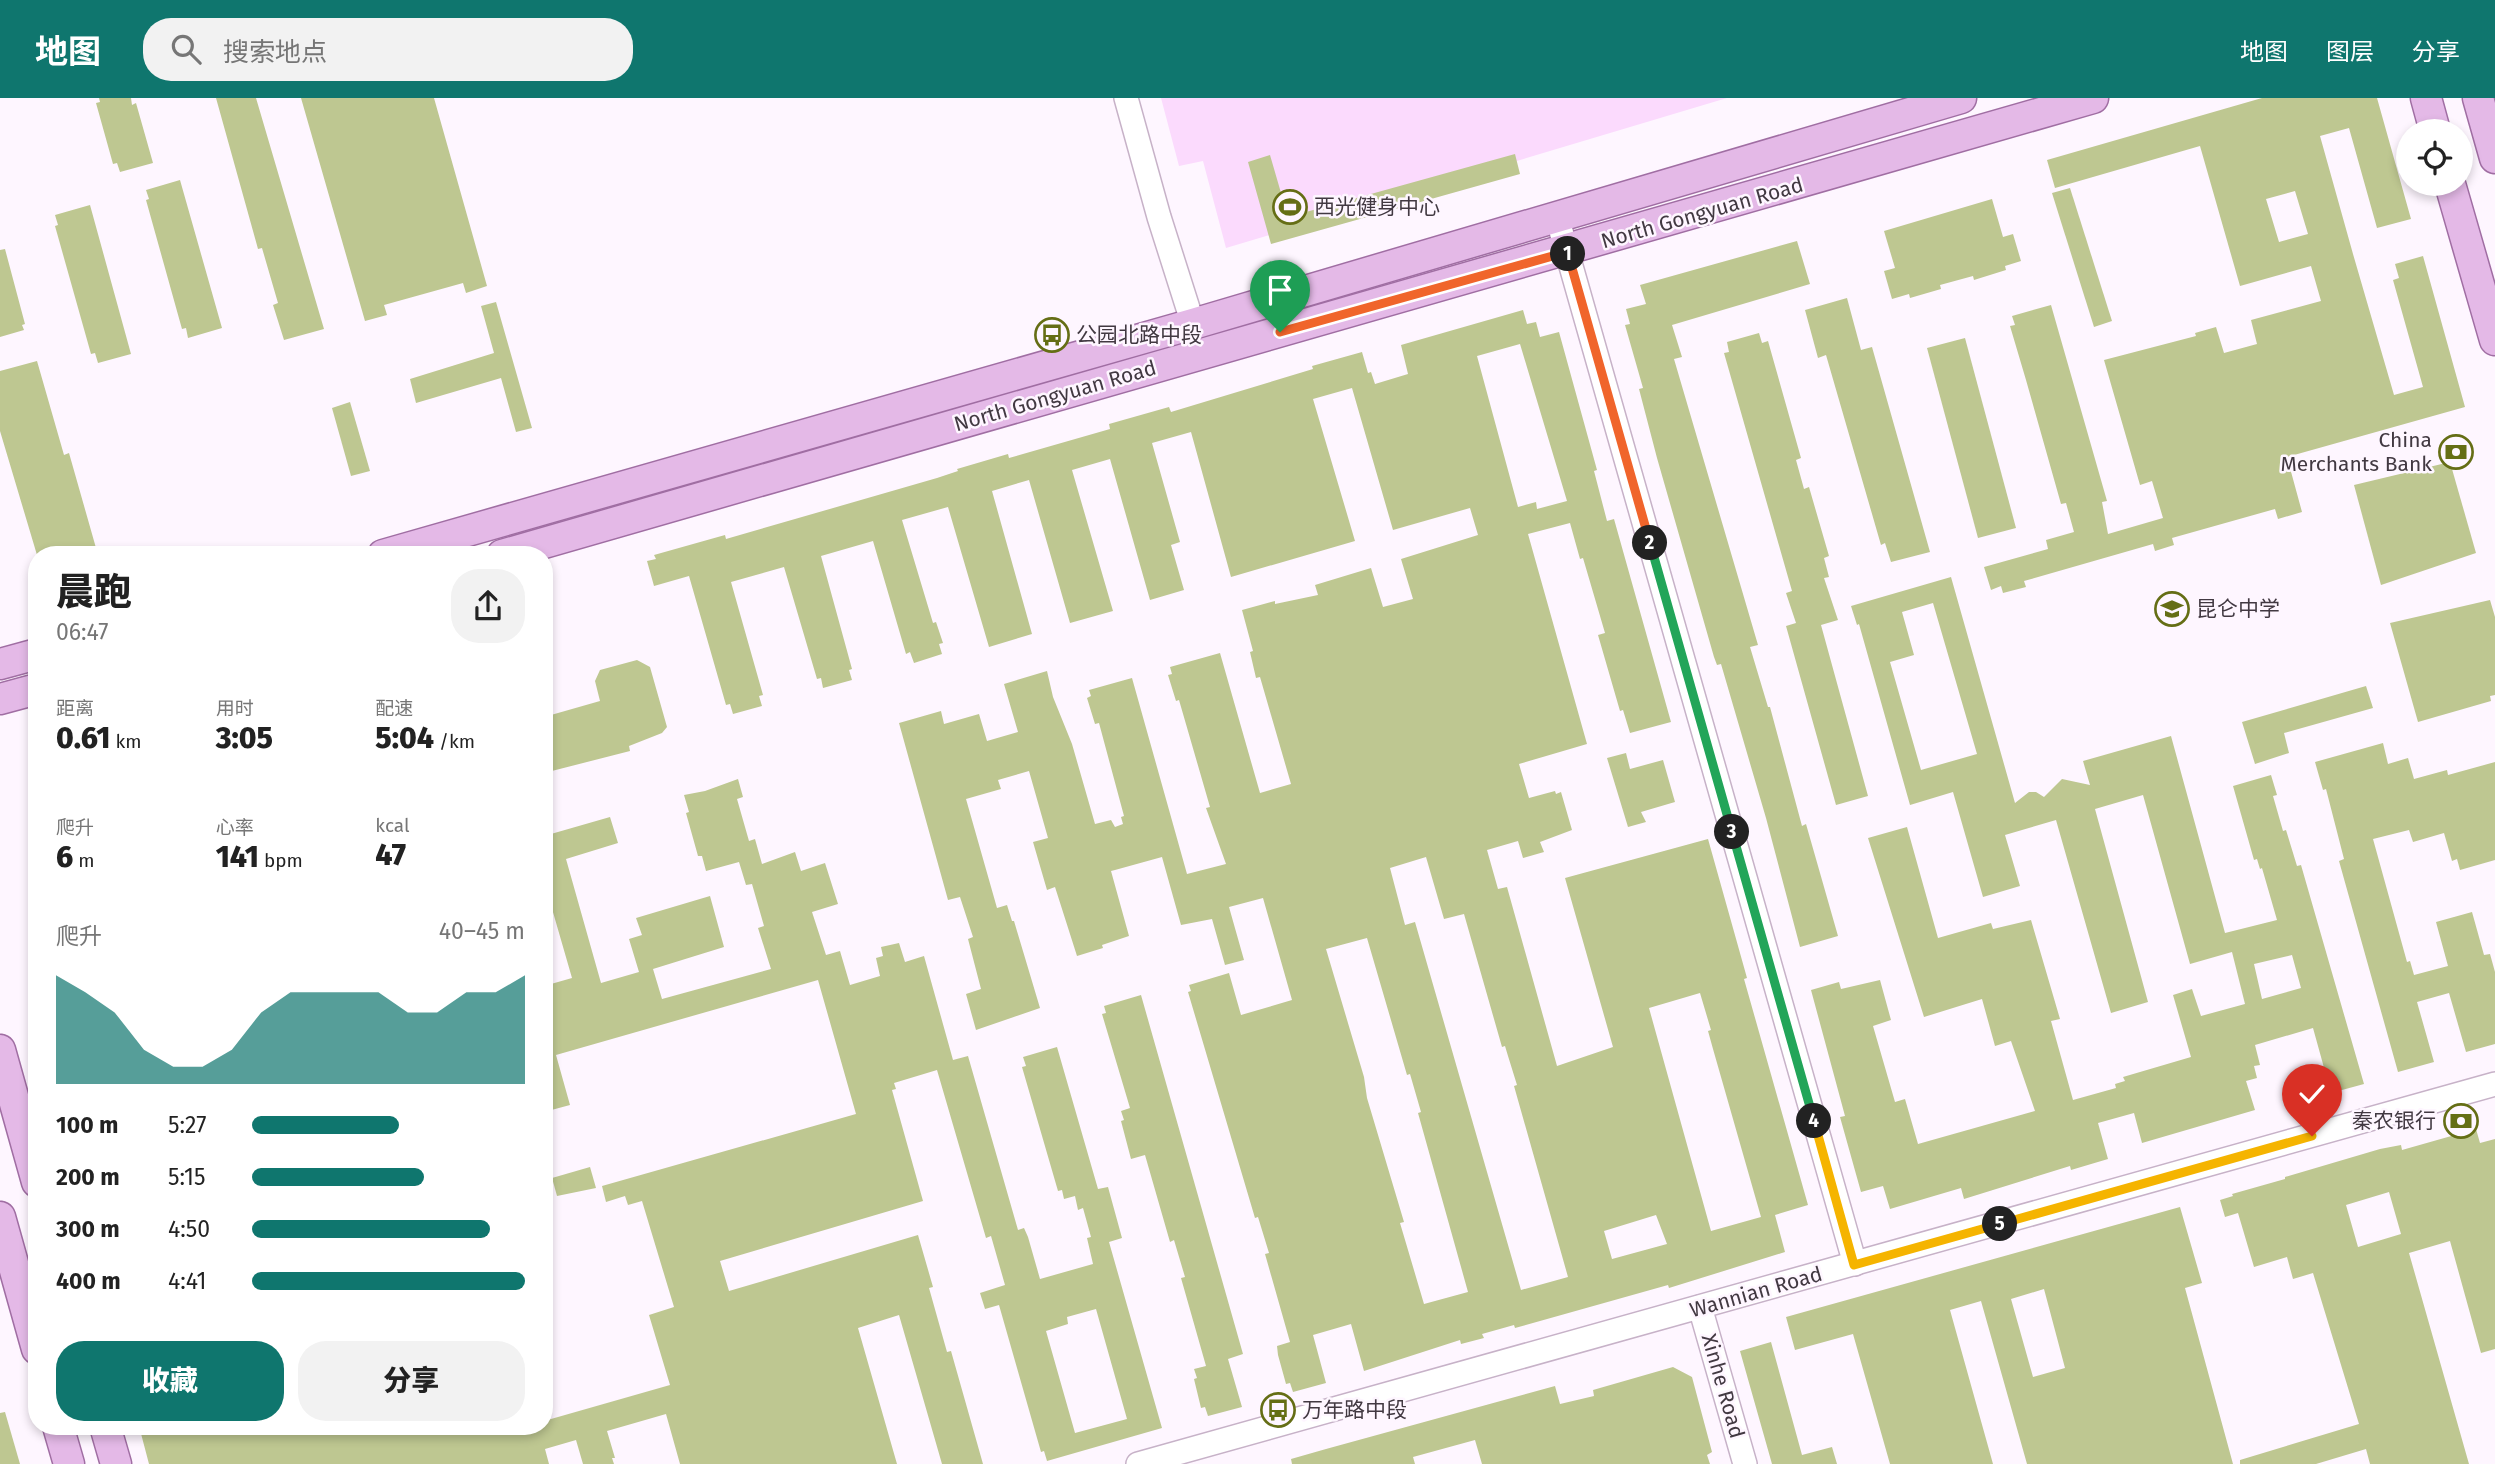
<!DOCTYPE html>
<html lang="zh">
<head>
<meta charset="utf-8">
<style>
	:root { --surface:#fff; --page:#f2f2f2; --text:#222; --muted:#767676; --accent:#0f766e }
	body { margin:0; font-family:"Fira Sans","Noto Sans SC",sans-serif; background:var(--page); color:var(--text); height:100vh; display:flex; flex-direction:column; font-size:26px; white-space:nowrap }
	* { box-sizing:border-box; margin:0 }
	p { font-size:23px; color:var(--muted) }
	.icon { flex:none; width:38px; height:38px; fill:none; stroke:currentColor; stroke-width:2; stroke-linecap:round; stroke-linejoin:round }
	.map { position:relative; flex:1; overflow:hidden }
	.drawer { position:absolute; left:28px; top:448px; width:525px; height:889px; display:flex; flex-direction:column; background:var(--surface); border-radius:28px; box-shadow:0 4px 10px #0003 }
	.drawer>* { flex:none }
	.fabs { position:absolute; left:2396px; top:21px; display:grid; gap:14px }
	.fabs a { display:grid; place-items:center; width:77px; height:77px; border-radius:50%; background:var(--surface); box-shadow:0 4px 10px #0003; font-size:35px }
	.pin { position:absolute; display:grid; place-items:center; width:60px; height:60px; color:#fff; margin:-72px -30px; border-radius:50% 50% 50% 0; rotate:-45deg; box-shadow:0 0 7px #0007 }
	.pin .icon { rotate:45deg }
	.km { position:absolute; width:35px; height:35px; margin:-18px; border-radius:50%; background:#222; color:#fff; font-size:19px; line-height:35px; text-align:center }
	.round { display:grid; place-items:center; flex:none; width:74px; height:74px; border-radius:28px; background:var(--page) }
	.headline { display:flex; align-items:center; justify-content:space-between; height:119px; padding:0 28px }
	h1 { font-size:38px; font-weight:800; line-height:52px }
	.metrics { display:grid; grid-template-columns:repeat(3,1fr); gap:10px; height:119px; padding:7px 28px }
	.metrics div { display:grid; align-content:center }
	.metrics b { font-size:30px; font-weight:800 }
	.metrics small { font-size:19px; font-weight:400 }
	.metrics p { font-size:19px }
	.chart { height:196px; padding:14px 28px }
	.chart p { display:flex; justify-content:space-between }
	.chart svg { width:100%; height:126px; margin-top:7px; fill:var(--accent); opacity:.7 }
	.cta { display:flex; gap:14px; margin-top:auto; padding:14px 28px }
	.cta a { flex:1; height:80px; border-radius:28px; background:var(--accent); color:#fff; font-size:28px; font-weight:800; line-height:80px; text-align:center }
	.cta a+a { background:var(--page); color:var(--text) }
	ul { padding:0 28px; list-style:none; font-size:23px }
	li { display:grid; grid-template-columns:112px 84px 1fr; align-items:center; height:52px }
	li i { height:18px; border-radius:9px; background:var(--accent) }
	header { display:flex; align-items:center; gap:42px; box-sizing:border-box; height:98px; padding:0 35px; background:var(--accent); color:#fff }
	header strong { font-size:33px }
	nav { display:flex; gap:38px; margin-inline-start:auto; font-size:24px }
	.search { width:490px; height:63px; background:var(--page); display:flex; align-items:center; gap:18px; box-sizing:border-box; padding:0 24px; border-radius:28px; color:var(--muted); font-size:26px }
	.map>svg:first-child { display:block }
	.green { fill:#fbdafd }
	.building { fill:#bec791; fill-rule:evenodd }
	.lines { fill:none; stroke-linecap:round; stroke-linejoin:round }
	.minor-casing { stroke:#c7b2c8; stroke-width:26 }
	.major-casing { stroke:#a06ea3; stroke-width:33 }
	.minor { stroke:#fff; stroke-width:23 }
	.major { stroke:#e4b9e7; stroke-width:30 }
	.split-1-casing { stroke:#fff; stroke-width:14 }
	.split-2-casing { stroke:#fff; stroke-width:14 }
	.split-3-casing { stroke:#fff; stroke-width:14 }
	.split-4-casing { stroke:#fff; stroke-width:14 }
	.split-5-casing { stroke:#fff; stroke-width:14 }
	.split-6-casing { stroke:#fff; stroke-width:14 }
	.split-1 { stroke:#f0652b; stroke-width:9 }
	.split-2 { stroke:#f0652b; stroke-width:9 }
	.split-3 { stroke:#22a559; stroke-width:9 }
	.split-4 { stroke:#22a559; stroke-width:9 }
	.split-5 { stroke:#f5b400; stroke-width:9 }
	.split-6 { stroke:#f5b400; stroke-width:9 }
	.labels { text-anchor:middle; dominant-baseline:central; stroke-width:5; stroke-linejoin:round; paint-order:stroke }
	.poi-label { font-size:21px; fill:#423942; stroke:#fef6ff; text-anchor:start }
	.street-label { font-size:21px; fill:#423942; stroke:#fef6ff }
</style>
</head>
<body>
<header>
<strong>地图</strong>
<div class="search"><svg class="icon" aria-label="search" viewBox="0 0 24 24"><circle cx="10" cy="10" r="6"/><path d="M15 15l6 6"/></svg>搜索地点</div>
<nav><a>地图</a><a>图层</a><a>分享</a></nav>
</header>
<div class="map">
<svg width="2495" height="1366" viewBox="0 0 2495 1366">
	<rect width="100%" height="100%" fill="#fef6ff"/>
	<polygon class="green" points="1161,0 1727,0 1226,150 1203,63 1179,68"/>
	<g class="building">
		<polygon points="99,0 131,0 132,7 136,5 153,65 120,74 117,65 113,66 96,5 100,4"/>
		<polygon points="216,0 256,0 324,231 284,242 273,207 278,205 262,150 258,151"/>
		<polygon points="301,0 434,0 487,188 466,195 463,185 384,207 387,217 365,223"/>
		<path d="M2262 0H2377L2411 121 2377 130 2349 30 2320 38 2353 156 2394 297 2423 289 2393 182 2399 180 2395 166 2423 158 2465 309 2287 359 2302 414 2278 421 2275 411 2172 440 2174 447 2155 453 2153 446 2024 483 2026 489 2003 495 2001 488 1991 492 1984 469 2048 451 2046 442 2074 434 2066 405 2061 406 2026 282 2010 228 2015 227 2012 218 2051 207 2107 403 2102 404 2108 436 2163 420 2152 383 2140 387 2104 262 2196 238 2195 235 2216 229 2224 255 2257 246 2251 222 2321 203 2311 168 2240 188 2200 48 2055 90 2047 62ZM2295 93 2308 136 2279 144 2266 101Z"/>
		<polygon points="1515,56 1520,76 1271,146 1248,64 1270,57 1288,119"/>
		<polygon points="180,82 222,230 188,240 186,230 182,231 146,102 149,101 146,92"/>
		<polygon points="2070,90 2112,223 2094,229 2052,95"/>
		<polygon points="1992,101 2003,139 2013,136 2021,163 2005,168 2006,172 1974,182 1973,178 1940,187 1941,191 1910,200 1909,196 1892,201 1884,173 1895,170 1884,133"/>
		<polygon points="90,107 131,256 98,265 95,255 91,256 55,128 58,127 55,117"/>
		<polygon points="1797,143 1810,186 1672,227 1682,259 1674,261 1758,547 1750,549 1768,609 1770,609 1802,728 1806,726 1838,838 1800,849 1766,720 1721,566 1717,567 1714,559 1657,360 1639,291 1643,290 1625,227 1630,226 1626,211 1646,206 1640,187"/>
		<polygon points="5,151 25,226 22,227 24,232 0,239 0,152"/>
		<polygon points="1847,200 1861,252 1872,249 1930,454 1891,464 1885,445 1881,447 1826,257 1818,260 1805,212"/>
		<polygon points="496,204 532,330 516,334 501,280 416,305 410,281 494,255 481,208"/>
		<path d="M1523 212 1527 226 1536 224 1540 239 1559 234 1597 372 1594 373 1607 423 1614 421 1671 624 1630 635 1623 612 1620 613 1598 537 1605 535 1583 460 1580 461 1570 425 1528 436 1587 646 1519 666 1529 700 1555 693 1556 696 1561 694 1572 732 1540 744 1544 754 1523 760 1518 743 1487 752 1498 791 1507 789 1557 968 1613 949 1565 780 1708 741 1747 880 1744 881 1808 1107 1775 1117 1785 1154 1669 1190 1668 1187 1515 1230 1514 1227 1482 1236 1484 1240 1461 1246 1460 1242 1364 1273 1351 1226 1313 1237 1326 1285 1293 1294 1290 1285 1286 1286 1278 1257 1277 1248 1290 1244 1265 1156 1269 1155 1258 1119 1255 1120 1188 894 1191 893 1189 887 1229 875 1241 917 1292 902 1263 800 1229 809 1244 862 1225 867 1212 821 1181 827 1162 759 1115 772 1111 773 1129 838 1102 847 1103 850 1077 858 1055 789 1047 792 1033 744 1048 740 1029 673 998 682 1001 691 966 701 997 810 1007 807 1012 823H1014L1040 910 976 932 966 896 981 891 968 841 973 839 960 799 948 802 899 625 941 613 944 626 979 616 987 643 1018 634 1004 586 1047 573 1053 599 1072 646 1095 726 1111 722 1115 729 1123 726 1121 719 1124 718 1099 625 1095 626 1087 600 1091 598 1089 592 1132 580 1187 776 1226 766 1206 710 1210 709 1179 602 1176 603 1168 577 1172 576 1170 569 1220 555 1260 695 1291 686 1260 579 1256 580 1250 554 1253 553 1242 512 1275 503V506L1318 497 1315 487 1371 470 1383 509 1413 501 1401 461 1478 437 1470 410 1393 432 1352 290 1313 301 1355 443 1231 479 1191 334 1152 345 1180 444 1171 447 1184 492 1150 502 1110 361 1072 372 1113 513 1070 525 1029 382 992 393 1032 536 989 549 948 409 902 422 933 525 936 524 943 545 939 546 942 556 914 565 910 554 906 556 873 443 821 458 852 571 849 572 852 582 823 590 821 580 817 581 784 469 731 484 763 597 759 598 762 608 733 616 730 606 726 607 689 478 654 488 647 463 656 461 654 457 725 437 726 441 937 380 958 373 957 371 1008 356 1009 360 1110 331 1109 326 1169 309 1171 314 1313 271 1312 268 1362 254 1368 275 1371 274 1375 286 1408 276 1401 247ZM1520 246 1567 403 1537 411 1536 404 1518 409 1477 258ZM1426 759 1444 821 1464 816 1502 949 1505 948 1508 958 1517 987 1514 988 1568 1179 1521 1192 1415 824 1405 827 1390 770ZM1367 840 1407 977 1410 976 1421 1014 1418 1015 1468 1194 1424 1206 1400 1125 1404 1124 1367 1000 1364 979 1326 851ZM1700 895 1711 932 1708 933 1713 951 1761 1119 1711 1133 1649 910ZM1656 1117 1667 1146 1612 1161 1604 1133Z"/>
		<polygon points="1759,235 1762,245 1768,243 1801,360 1796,362 1804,391 1809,389 1829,458 1824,460 1829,479 1824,480 1838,522 1821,527 1868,698 1836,707 1786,528 1796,525 1786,495 1792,493 1724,255 1729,254 1727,244"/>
		<polygon points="1965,240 2016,430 1978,440 1927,250"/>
		<polygon points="37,263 64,357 69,355 98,457 37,457 0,333 0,273"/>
		<polygon points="350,304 370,373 351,378 332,310"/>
		<polygon points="2450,364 2476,455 2381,487 2354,387"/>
		<path d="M1951 479 2015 705 2029 694H2036L2044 699 2062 681 2090 687 2083 663 2171 638 2225 835 2277 822 2262 770 2260 771 2257 761 2254 762 2233 688 2271 677 2277 697 2273 698 2283 733 2286 732 2297 768 2301 767 2364 986 2331 995 2313 930 2255 947 2260 967 2254 968 2257 980 2246 983 2255 1012 2142 1045 2134 1015 2098 1025 2108 1061 2071 1072 2070 1068 1964 1101 1961 1090 1890 1111 1883 1088 1861 1094 1840 1019 1845 1018 1811 892 1839 884 1841 891 1880 882 1891 922 1873 928 1895 1004 1905 1001 1918 1046 2035 1013 2011 943 1995 948 1982 901 1924 919 1868 740 1907 729 1938 840 1991 825 1993 831 2031 822 2060 921 2051 923 2073 1002 2116 990 2115 986 2125 983 2123 979 2191 959 2173 897 2192 891 2201 918 2245 906 2232 854 2190 866 2143 697 2095 711 2148 904 2111 915 2056 722 2005 737 2020 788 1983 799 1953 694 1910 707 1859 526 1857 527 1851 508ZM1933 505 1977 656 1921 672 1890 564 1914 557 1902 514ZM2292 857 2301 890 2262 901 2254 866Z"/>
		<polygon points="2490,502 2495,519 2495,597 2490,598 2491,603 2418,624 2390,525"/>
		<polygon points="637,562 650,569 667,629 662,635 629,648 630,653 544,675 544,619 600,603 595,583 600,572"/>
		<polygon points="2366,588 2373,610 2284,635 2289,655 2255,666 2242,624"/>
		<polygon points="2383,645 2388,666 2408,660 2414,681 2447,672 2448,677 2495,664 2495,762 2460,772 2457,761 2452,763 2444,735 2413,744 2409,732 2373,741 2407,864 2410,863 2414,877 2448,868 2436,824 2472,814 2484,857 2490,856 2495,874 2495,946 2466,954 2449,895 2417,904 2434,964 2398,974 2339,763 2344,761 2326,691 2323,692 2315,664"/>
		<polygon points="1626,655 1630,671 1663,662 1675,704 1641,714 1646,724 1628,729 1607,660"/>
		<path d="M738 681 743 699 737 701 749 743 755 741 762 766 795 754 801 773 825 765 838 806 812 814 826 857 840 853 850 887 880 878 876 860 883 858 881 849 899 845 905 864 924 858 953 962 968 958 1018 1132 1024 1130 1028 1139 1040 1181 1093 1166 1087 1140 1091 1139 1083 1110 1078 1112 1075 1098 1064 1101 1062 1092 1058 1093 1022 969 1026 968 1023 959 1057 949 1098 1091 1108 1089 1122 1140 1109 1144 1162 1330 1047 1363 1044 1353 1041 1354 999 1207 985 1211 980 1195 1005 1187 991 1138 986 1140 937 972 894 985 896 991 892 992 923 1103 720 1163 729 1193 918 1137 933 1189 929 1190 947 1254 951 1253 983 1366H942L899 1217 858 1230 897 1366H680L666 1316 607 1333 615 1360H612L614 1366H583L576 1342 545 1351 549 1366H149L139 1328H413L415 1335 437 1328H499L501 1335 523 1328H544V1323L670 1287 649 1217 674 1209 642 1103 628 1107 625 1098 606 1104 602 1088 856 1016 818 882 556 957 570 1007 544 1014V888L572 880 544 783V778L548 777 544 762V738L610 719 618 745 566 761 601 885 639 874 629 841 642 837 636 820 710 798 724 849 653 871 662 901 771 871 758 830 764 828 752 786 746 787 739 764 706 773 702 758H698L686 715 689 714 684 697 705 693ZM1096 1211 1127 1321 1075 1335 1046 1233 1068 1226 1067 1219Z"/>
		<polygon points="1141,897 1243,1256 1228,1261 1242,1309 1208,1318 1205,1309 1201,1310 1194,1281 1197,1280 1194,1271 1206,1268 1181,1180 1185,1179 1174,1142 1170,1144 1145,1057 1131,1061 1121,1023 1124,1022 1121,1013 1130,1010 1102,916 1106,915 1104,908"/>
		<path d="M2476 1031 2480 1045 2495 1041V1251L2481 1255 2450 1143 2409 1155 2469 1366H2370L2366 1351 2316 1366H2240V1362L2359 1326 2313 1175 2293 1181 2287 1159 2254 1169 2238 1115 2225 1119 2220 1102 2233 1098 2232 1096 2285 1081V1079L2380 1051 2401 1047 2402 1052ZM2389 1094 2401 1136 2358 1149 2346 1107Z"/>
		<polygon points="590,1069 596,1090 557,1098 552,1080"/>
		<path d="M2180 1109 2202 1185 2185 1190 2233 1366H2027L1981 1203 1950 1212 1993 1366H1890L1853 1236 1795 1252 1786 1219ZM2044 1191 2065 1270 2033 1279 2011 1201Z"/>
		<polygon points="1771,1244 1802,1357 1832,1349 1837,1366 1772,1366 1740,1253"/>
		<polygon points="1673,1269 1692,1279 1712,1354 1707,1357 1710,1366 1482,1366 1475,1342 1413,1359 1415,1366 1292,1366 1291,1361 1326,1351 1555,1288 1560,1306 1594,1298 1593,1292"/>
		<polygon points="5,1314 20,1366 0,1366 0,1315"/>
	</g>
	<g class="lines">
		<g class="minor-casing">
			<g id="minor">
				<polyline points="1126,0 1159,119 1193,226"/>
				<polyline points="1557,119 1855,1166"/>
				<polyline points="1700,1209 1745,1366"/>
				<polyline points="1138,1366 2495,986"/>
			</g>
		</g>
		<g class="major-casing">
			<g id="major">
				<polyline points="2426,0 2435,33"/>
				<polyline points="2478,0 2495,60"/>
				<polyline points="2450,86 2495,242"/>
				<polyline points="383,457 1193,226 1961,0"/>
				<path d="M502 457C1032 304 1563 155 2093 0"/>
				<polyline points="0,566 37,556"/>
				<polyline points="0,601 37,591"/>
				<polyline points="0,952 37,1084"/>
				<polyline points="0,1119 37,1251"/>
				<polyline points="58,1328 69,1366"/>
				<polyline points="105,1328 116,1366"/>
			</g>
		</g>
		<use href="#minor" class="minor"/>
		<use href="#major" class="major"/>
	</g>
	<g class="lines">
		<g class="split-1-casing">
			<polyline id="split-1" points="1280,234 1567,154 1568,156"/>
		</g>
		<g class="split-2-casing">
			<polyline id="split-2" points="1568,156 1650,445"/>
		</g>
		<g class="split-3-casing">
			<polyline id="split-3" points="1650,445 1732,734"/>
		</g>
		<g class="split-4-casing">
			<polyline id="split-4" points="1732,734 1814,1023"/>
		</g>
		<g class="split-5-casing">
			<polyline id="split-5" points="1814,1023 1854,1167 2000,1126"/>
		</g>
		<g class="split-6-casing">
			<polyline id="split-6" points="2000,1126 2312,1038"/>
		</g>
		<use href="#split-1" class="split-1"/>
		<use href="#split-2" class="split-2"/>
		<use href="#split-3" class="split-3"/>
		<use href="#split-4" class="split-4"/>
		<use href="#split-5" class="split-5"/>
		<use href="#split-6" class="split-6"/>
	</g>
	<defs>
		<g id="stadium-ring" transform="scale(1.75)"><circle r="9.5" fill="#fef6ff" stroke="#656e15" stroke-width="1.5"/><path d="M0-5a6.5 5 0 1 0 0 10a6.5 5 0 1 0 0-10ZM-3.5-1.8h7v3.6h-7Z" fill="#656e15"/></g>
		<g id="bus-ring" transform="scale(1.75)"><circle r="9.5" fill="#fef6ff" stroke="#656e15" stroke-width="1.5"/><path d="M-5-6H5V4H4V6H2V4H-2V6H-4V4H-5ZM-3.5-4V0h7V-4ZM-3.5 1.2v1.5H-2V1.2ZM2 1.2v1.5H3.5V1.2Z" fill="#656e15"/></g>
		<g id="bank-ring" transform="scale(1.75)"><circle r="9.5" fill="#fef6ff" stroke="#656e15" stroke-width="1.5"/><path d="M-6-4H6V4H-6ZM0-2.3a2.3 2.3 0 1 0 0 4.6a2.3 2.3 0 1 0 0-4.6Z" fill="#656e15"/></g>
		<g id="school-ring" transform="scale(1.75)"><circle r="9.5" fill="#fef6ff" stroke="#656e15" stroke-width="1.5"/><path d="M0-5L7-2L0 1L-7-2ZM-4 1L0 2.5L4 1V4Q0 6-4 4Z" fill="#656e15"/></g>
	</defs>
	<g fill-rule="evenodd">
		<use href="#stadium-ring" x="1290" y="109"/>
		<use href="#bus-ring" x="1052" y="237"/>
		<use href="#bank-ring" x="2456" y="354"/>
		<use href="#school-ring" x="2172" y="511"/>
		<use href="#bank-ring" x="2461" y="1023"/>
		<use href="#bus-ring" x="1278" y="1312"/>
	</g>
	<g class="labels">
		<g class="poi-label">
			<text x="1314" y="109">西光健身中心</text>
			<text x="1076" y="237">公园北路中段</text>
			<text x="2432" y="342" text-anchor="end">China<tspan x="2432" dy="24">Merchants Bank</tspan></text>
			<text x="2196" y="511">昆仑中学</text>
			<text x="2436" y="1023" text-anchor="end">秦农银行</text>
			<text x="1302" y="1312">万年路中段</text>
		</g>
		<g class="street-label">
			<text transform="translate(1702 115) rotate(-16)">North Gongyuan Road</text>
			<text transform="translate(1055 298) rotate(-16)">North Gongyuan Road</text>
			<text transform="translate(1756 1194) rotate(-16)">Wannian Road</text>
			<text transform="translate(1723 1288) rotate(74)">Xinhe Road</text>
		</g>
	</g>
</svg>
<div class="fabs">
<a><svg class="icon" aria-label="locate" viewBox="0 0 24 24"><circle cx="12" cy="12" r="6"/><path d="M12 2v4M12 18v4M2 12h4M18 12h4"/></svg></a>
</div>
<div class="pin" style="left:1280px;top:234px;background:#1e9e55"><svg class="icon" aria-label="arrive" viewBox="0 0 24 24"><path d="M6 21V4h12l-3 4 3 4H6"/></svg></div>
<div class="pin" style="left:2312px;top:1038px;background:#d93025"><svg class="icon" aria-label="check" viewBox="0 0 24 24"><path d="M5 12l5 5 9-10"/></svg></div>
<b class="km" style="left:1568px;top:156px">1</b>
<b class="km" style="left:1650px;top:445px">2</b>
<b class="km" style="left:1732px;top:734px">3</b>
<b class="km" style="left:1814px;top:1023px">4</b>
<b class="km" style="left:2000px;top:1126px">5</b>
<section class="drawer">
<div class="headline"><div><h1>晨跑</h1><p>06:47</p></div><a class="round"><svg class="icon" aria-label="share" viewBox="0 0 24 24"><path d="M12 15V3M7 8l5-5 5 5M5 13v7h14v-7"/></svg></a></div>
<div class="metrics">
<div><p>距离</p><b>0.61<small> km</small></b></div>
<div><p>用时</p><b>3:05</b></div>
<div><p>配速</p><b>5:04<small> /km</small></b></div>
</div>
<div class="metrics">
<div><p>爬升</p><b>6<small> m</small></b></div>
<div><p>心率</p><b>141<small> bpm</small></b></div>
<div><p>kcal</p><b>47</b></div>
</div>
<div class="chart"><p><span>爬升</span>40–45 m</p>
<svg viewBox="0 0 160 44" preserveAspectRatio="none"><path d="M0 44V6L10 12L20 19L30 32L40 38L50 38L60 32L70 19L80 12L90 12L100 12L110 12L120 19L130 19L140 12L150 12L160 6V44z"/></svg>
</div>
<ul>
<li><b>100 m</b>5:27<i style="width:54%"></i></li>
<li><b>200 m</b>5:15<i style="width:63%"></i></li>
<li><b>300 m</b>4:50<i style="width:87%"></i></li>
<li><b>400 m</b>4:41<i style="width:100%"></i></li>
</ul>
<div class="cta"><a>收藏</a><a>分享</a></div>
</section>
</div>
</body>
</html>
